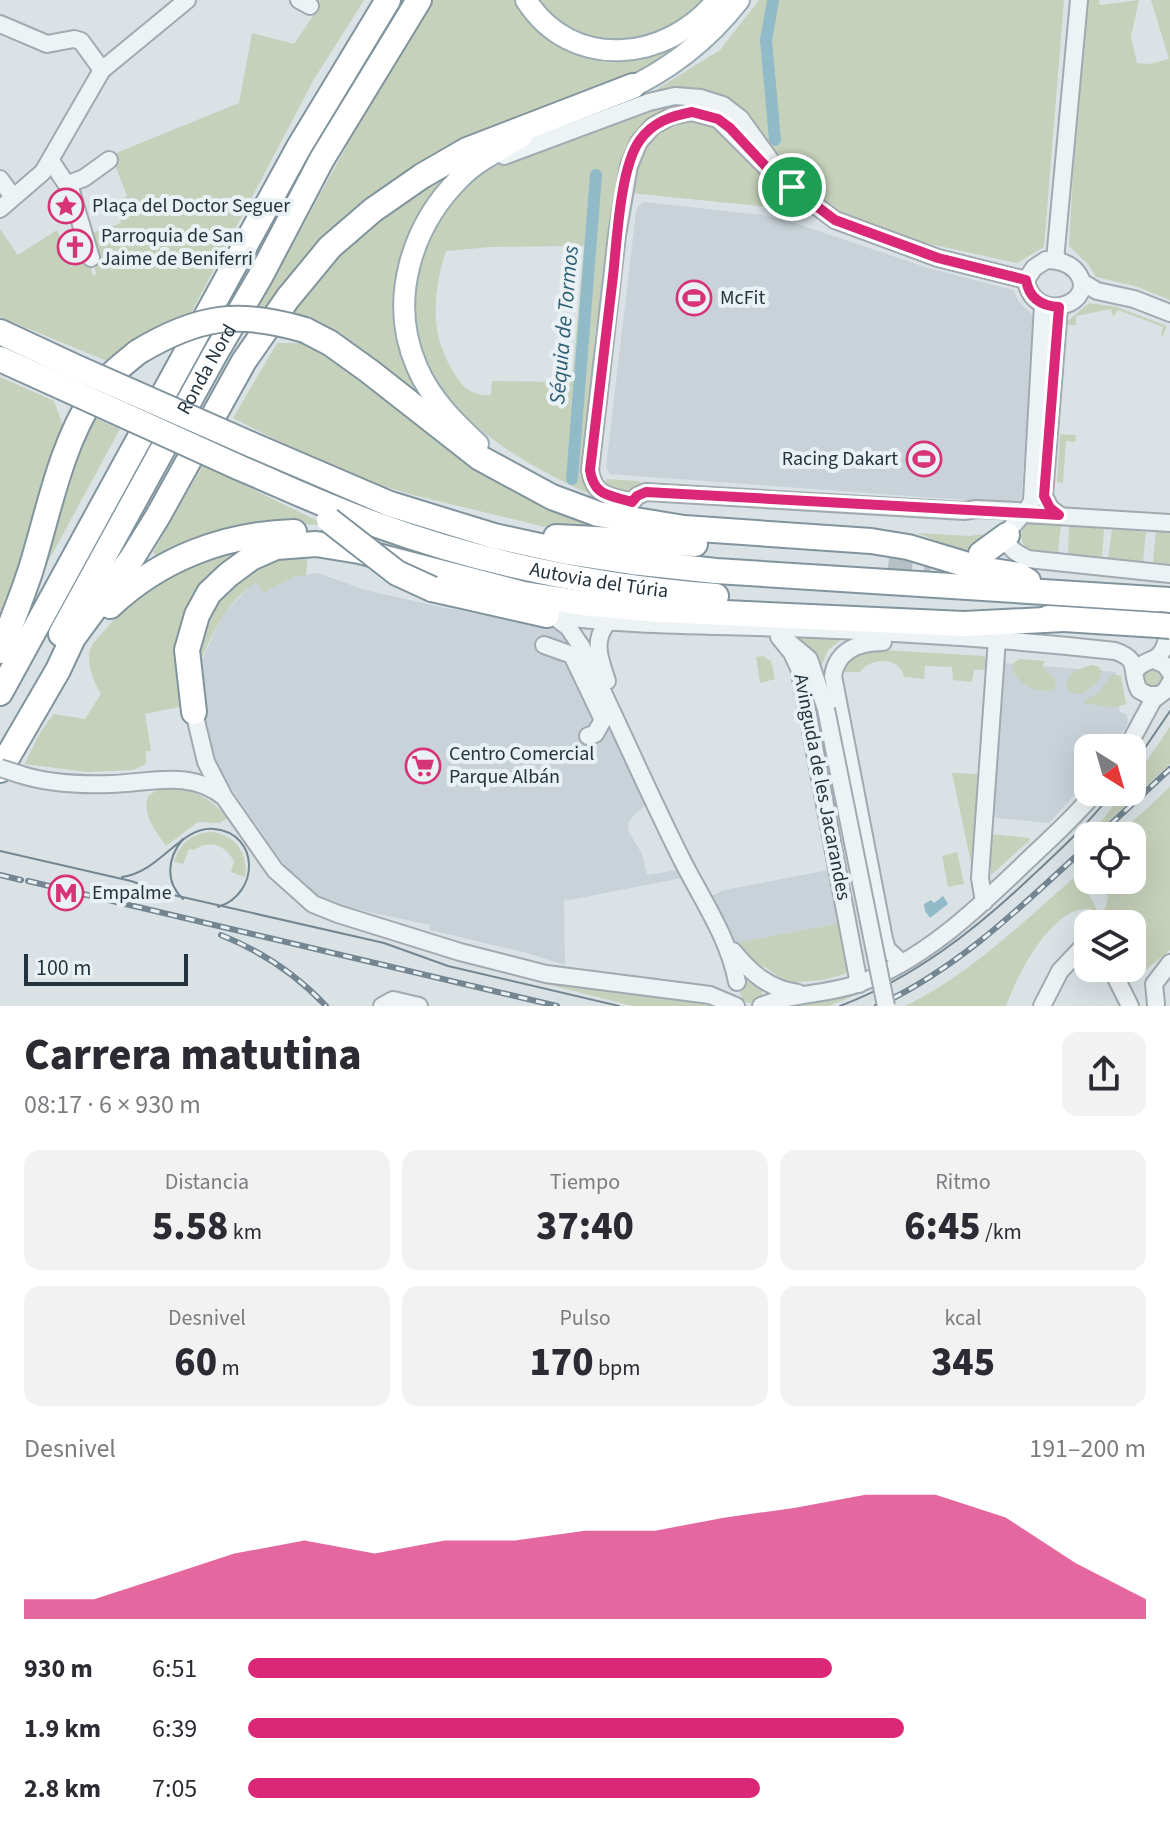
<!DOCTYPE html>
<html lang="es">
<head>
<meta charset="utf-8">
<style>
	:root { --surface:#fff; --page:#f2f2f3; --text:#2b2b33; --muted:#7c7c81; --accent:#db2777 }
	body { margin:0; font-family:"Source Sans 3",sans-serif; background:var(--page); color:var(--text); height:100vh; display:flex; flex-direction:column; font-size:30px; white-space:nowrap }
	* { box-sizing:border-box; margin:0 }
	p { font-size:26px; color:var(--muted) }
	.icon { flex:none; width:44px; height:44px; fill:none; stroke:currentColor; stroke-width:2; stroke-linecap:round; stroke-linejoin:round }
	.map { position:relative; height:1006px; overflow:hidden }
	.panel { display:flex; flex-direction:column; background:var(--surface); flex:1 }
	.panel>* { flex:none }
	.needle { width:52px; rotate:143deg }
	.fabs { position:absolute; left:1074px; top:734px; display:grid; gap:16px }
	.fabs a { display:grid; place-items:center; width:72px; height:72px; border-radius:16px; background:var(--surface); box-shadow:0 8px 32px #0002; font-size:40px }
	.scale { position:absolute; left:24px; bottom:20px; width:164px; box-sizing:border-box; padding-left:8px; border:4px solid #24333d; border-top:0; font-size:22px; line-height:28px; white-space:nowrap; color:#24333d; -webkit-text-stroke:6px #eaf1f4; paint-order:stroke }
	.pin { position:absolute; display:grid; place-items:center; width:68px; height:68px; color:#fff; margin:-34px; border:4px solid #fff; border-radius:50%; box-shadow:0 2px 8px #0007 }
	.round { display:grid; place-items:center; flex:none; width:84px; height:84px; border-radius:16px; background:var(--page) }
	.overview { display:flex; align-items:center; justify-content:space-between; height:136px; padding:0 24px }
	h1 { font-size:44px; font-weight:800; line-height:60px }
	.metrics { display:grid; grid-template-columns:repeat(3,1fr); gap:12px; height:136px; padding:8px 24px }
	.metrics div { display:grid; align-content:center; border-radius:16px; background:var(--page); text-align:center }
	.metrics b { font-size:40px; font-weight:800 }
	.metrics small { font-size:22px; font-weight:400 }
	.metrics p { font-size:22px }
	.chart { height:224px; padding:16px 24px }
	.chart p { display:flex; justify-content:space-between }
	.chart svg { width:100%; height:144px; margin-top:8px; fill:var(--accent); opacity:.7 }
	ul { padding:0 24px; list-style:none; font-size:26px }
	li { display:grid; grid-template-columns:128px 96px 1fr; align-items:center; height:60px }
	li i { height:20px; border-radius:10px; background:var(--accent) }
	.map>svg:first-child { display:block }
	.built { fill:#c8d2d8 }
	.green { fill:#c6d1bb; fill-rule:evenodd }
	.water { fill:#92bbca }
	.lines { fill:none; stroke-linecap:round; stroke-linejoin:round }
	.canal { stroke:#92bbca; stroke-width:12 }
	.highway-tunnel { stroke:#b6bfc4; stroke-width:24; stroke-dasharray:24 12; stroke-linecap:butt }
	.minor-casing { stroke:#a0aab0; stroke-width:20 }
	.major-casing { stroke:#99aab3; stroke-width:24 }
	.highway-casing { stroke:#81949e; stroke-width:28 }
	.minor { stroke:#edf2f5; stroke-width:16 }
	.major { stroke:#fff; stroke-width:20 }
	.highway { stroke:#fff; stroke-width:24 }
	.tram { stroke:#738691; stroke-width:2 }
	.rail-casing { stroke:#738691; stroke-width:6 }
	.rail { stroke:#eaf1f4; stroke-width:3; stroke-dasharray:9; stroke-linecap:butt }
	.minor-bridge-casing { stroke:#a0aab0; stroke-width:20; stroke-linecap:butt }
	.highway-bridge-casing { stroke:#81949e; stroke-width:28; stroke-linecap:butt }
	.minor-bridge { stroke:#edf2f5; stroke-width:16 }
	.highway-bridge { stroke:#fff; stroke-width:24 }
	.route-casing { stroke:#fff; stroke-width:16 }
	.route { stroke:#db2777; stroke-width:10 }
	.labels { text-anchor:middle; dominant-baseline:central; stroke-width:8; stroke-linejoin:round; paint-order:stroke }
	.poi-label { font-size:20px; fill:#24333d; stroke:#eaf1f4; text-anchor:start }
	.street-label { font-size:20px; fill:#24333d; stroke:#eaf1f4 }
	.water-label { font-size:22px; font-style:italic; fill:#2c5e73; stroke:#eaf1f4 }
</style>
</head>
<body>
<div class="map">
<svg width="1170" height="1006" viewBox="0 0 1170 1006">
	<rect width="100%" height="100%" fill="#dae2e6"/>
	<g class="built">
		<polygon points="644,202 761,215 783,219 928,268 1013,290 1019,302 1031,313 1035,321 1021,499 1014,503 937,498 610,474 606,467 611,424 636,212 638,206"/>
		<polygon points="318,573 365,590 445,608 563,629 648,803 631,818 628,824 629,832 642,854 647,875 678,870 682,878 564,901 565,965 527,953 430,930 430,925 323,902 298,881 280,859 213,762 196,672 223,615 249,587 257,582 263,592 293,577"/>
		<polygon points="1004,663 1116,672 1116,683 1121,684 1119,711 1127,715 1128,722 1125,728 1112,748 1088,748 1088,780 1049,823 997,818 992,812"/>
		<polygon points="829,870 840,923 736,943 710,897 724,890"/>
	</g>
	<g class="green">
		<polygon points="309,0 364,0 313,81 191,313 145,334 109,362 0,317 0,229 18,255 57,230 71,266 89,260 93,276 96,274 89,234 121,223 113,202 127,196 111,155 239,103 252,33 294,44 319,7"/>
		<polygon points="433,0 516,0 530,18 650,55 694,37 681,48 631,78 465,145 272,309 258,308 352,136"/>
		<path d="M537 0H707C665 49 575 60 537 0Z"/>
		<polygon points="759,0 1064,0 1044,247 1017,263 893,236 846,220 790,178 754,123 726,99 691,88 665,90 646,96 720,50"/>
		<polygon points="1088,0 1099,0 1100,5 1139,0 1131,37 1137,63 1150,64 1169,59 1151,0 1170,0 1170,300 1135,286 1096,277 1087,263 1069,246 1077,102"/>
		<path d="M672 102 717 108 749 136 718 115 644 128 595 332 588 439 597 495 640 509C606 504 575 488 545 472 464 428 396 368 420 266 427 237 442 208 465 188 494 161 531 151 568 139 602 126 637 114 672 102ZM584 246 572 382 492 381 491 395C471 396 463 388 453 371 429 333 433 292 446 251L491 247Z"/>
		<path d="M689 118 714 124 788 193 780 208 630 193C633 171 639 144 658 130 666 124 680 121 689 118Z"/>
		<path d="M456 171C407 218 383 283 402 351 405 360 407 371 411 380 417 391 425 401 432 411 389 372 347 335 292 313 334 252 392 207 456 171Z"/>
		<polygon points="1089,303 1117,307 1167,326 1163,336 1161,335 1163,327 1118,310 1113,317 1111,309 1076,316 1076,325 1068,325 1061,418 1068,321"/>
		<path d="M306 340 330 354C391 402 467 475 538 502 574 516 613 524 649 535L554 529 413 495 366 481 302 453 233 418 277 343H295Z"/>
		<path d="M0 377 54 401 63 426C53 452 48 477 40 503 30 541 15 578 0 614Z"/>
		<polygon points="90,416 120,429 44,569 41,569"/>
		<polygon points="1060,434 1076,435 1075,442 1066,441 1063,483 1057,482"/>
		<polygon points="203,465 326,525 273,524 188,543 157,557 153,552"/>
		<path d="M606 479 639 481 641 483C628 496 620 491 606 484Z"/>
		<path d="M1034 521 1061 525 1058 552 1027 549C1019 539 1019 533 1027 523Z"/>
		<polygon points="1069,525 1104,528 1102,557 1068,554"/>
		<polygon points="1112,528 1146,532 1143,561 1108,559"/>
		<polygon points="1156,530 1170,530 1170,564 1153,562"/>
		<polygon points="917,533 969,536 994,533 969,554"/>
		<path d="M248 547 204 597 189 705 145 714 151 751H146V764L133 770 87 772 25 764C33 746 41 728 54 714L85 719 101 694C93 680 89 670 89 654 90 645 100 635 106 629 146 580 190 565 248 547Z"/>
		<path d="M308 552 306 575 293 577 263 593 257 582C225 601 210 639 196 672L194 653 209 606 251 564Z"/>
		<polygon points="790,635 844,637 828,650 821,667 808,647"/>
		<path d="M867 649 984 656 988 661 987 670H974L972 682 953 680 952 667 925 666 924 679 904 677C900 656 870 657 860 672H842L847 660Z"/>
		<polygon points="763,656 771,661 775,679 760,683 756,657"/>
		<path d="M1020 659 1045 661 1042 666 1056 681 1054 689C1037 695 1018 684 1012 668L1013 663Z"/>
		<path d="M1093 665 1099 667 1102 672 1097 683 1080 694 1069 692 1066 684C1069 672 1082 667 1093 665Z"/>
		<polygon points="1150,667 1160,669 1165,678 1157,689 1144,685 1142,676"/>
		<polygon points="1113,674 1121,676 1126,704 1114,708 1084,703 1084,701 1098,693"/>
		<polygon points="1170,727 1170,764 1093,836 1089,836 1125,792 1132,792 1132,782"/>
		<polygon points="952,773 978,774 971,863"/>
		<path d="M1170 787V950L1126 986 1118 968H1132V924H1093L1091 909C1052 904 1017 976 1006 1006H905C971 974 1023 922 1078 874L1102 919 1108 898 1101 880H1132V836H1117Z"/>
		<path d="M160 788C189 787 209 795 227 818L220 823 198 822 166 846C155 830 142 815 148 796Z"/>
		<path d="M213 832C237 836 248 854 245 877L231 872 234 861C225 845 211 839 194 850L189 849 183 864 174 862C180 843 193 832 213 832Z"/>
		<polygon points="991,834 1029,838 1030,840 991,875"/>
		<polygon points="957,852 964,884 948,887 942,856"/>
		<polygon points="840,923 849,969 844,974 824,980 788,983 765,967 755,963 736,943"/>
		<circle cx="751" cy="992" r="11"/>
		<polygon points="542,983 625,990 728,1006 633,1006"/>
		<polygon points="868,985 868,990 829,1006 773,1006 843,996"/>
	</g>
	<polygon class="water" points="943,896 948,904 930,918 925,911 924,904 931,900 934,903"/>
	<g class="lines">
		<g class="canal">
			<polyline points="773,1 766,40 775,140"/>
			<polyline points="572,479 596,175"/>
		</g>
		<polyline class="highway-tunnel" points="889,557 931,561"/>
		<g class="minor-casing">
			<g id="minor">
				<polyline points="299,0 310,6"/>
				<polyline points="0,24 47,44 74,39 81,41 102,70"/>
				<polyline points="504,156 649,102 675,96 701,98 723,105 740,118 771,161"/>
				<polyline points="51,161 71,191 91,258"/>
				<polyline points="0,179 13,197"/>
				<polyline points="71,183 84,178 109,160"/>
				<polyline points="0,209 43,172 102,70 187,0"/>
				<path d="M1046 260C1057 260 1068 262 1076 271 1102 303 1034 327 1026 280L1034 268Z"/>
				<polyline points="1055,260 1079,0"/>
				<path d="M1026 280 938 258 835 220 771 172 718 119 692 112 672 116 653 126 639 142 629 166 617 235 590 470C594 497 610 496 632 502L637 496 646 492 964 511 977 509 1018 511 1025 514 1170 523"/>
				<polyline points="1082,282 1097,291 1134,299 1170,313"/>
				<path d="M1043 305 1032 500C1026 521 981 537 1028 559L1170 574"/>
				<polyline points="1059,307 1044,496 1050,508 1059,515"/>
				<path d="M547 615C628 626 707 625 789 628 898 632 1007 639 1115 651 1142 660 1129 671 1139 690L1148 695H1159"/>
				<path d="M556 618 568 627 581 646C615 716 646 788 681 858 701 898 729 938 737 982"/>
				<path d="M607 623C592 642 600 659 607 681"/>
				<polyline points="779,637 792,653 799,668 859,984"/>
				<path d="M883 642C859 642 837 650 833 676L884 939 887 949 901 962"/>
				<polyline points="790,643 809,659 826,709"/>
				<polyline points="544,645 572,655 603,720 595,734 588,736"/>
				<polyline points="1154,660 1165,665 1170,672"/>
				<path d="M1136 670C1142 662 1150 662 1157 657 1170 647 1168 624 1170 608"/>
				<polyline points="194,712 206,762 223,795"/>
				<polyline points="1127,748 1153,700 1166,690 1170,683"/>
				<path d="M19 774C48 784 80 785 111 784 150 783 190 769 224 797L275 870 313 904 338 914 460 952 546 974 710 995 736 1006"/>
				<polyline points="984,902 980,878 997,639"/>
				<path d="M733 951C751 973 769 989 798 993"/>
				<polyline points="1111,968 1130,1006"/>
				<polyline points="1156,1004 1154,984 1170,963"/>
				<polyline points="382,1006 393,1000 419,1006"/>
				<path d="M761 1006C792 993 825 995 857 984 924 961 980 906 1030 858 1052 837 1076 816 1095 792"/>
				<polyline points="1042,1006 1060,971 1088,941"/>
			</g>
		</g>
		<g class="major-casing">
			<g id="major">
				<path d="M526 0C572 72 667 62 717 0"/>
				<path d="M621 92C668 71 707 41 739 0"/>
				<path d="M478 444C454 422 430 398 417 367 388 301 411 226 461 177 478 160 502 149 522 137"/>
			</g>
		</g>
		<g class="highway-casing">
			<g id="highway">
				<polyline points="305,330 330,343 369,371 480,458 552,497 598,514 684,528 871,541 908,547 981,569 1018,575 1028,581"/>
				<polyline points="0,332 73,366"/>
				<polyline points="0,359 62,387"/>
				<polyline points="250,444 390,504 494,536 567,552 632,562 716,571 1170,600"/>
				<path id="s1" d="M238 467C285 487 332 509 380 526 488 565 601 587 716 596"/>
				<polyline points="556,537 695,544"/>
				<polyline points="981,554 1007,535"/>
				<polyline points="432,589 547,615"/>
				<path d="M110 606C161 558 225 534 294 532"/>
				<polyline points="1048,618 1158,625"/>
				<path id="s2" d="M61 634 215 354 260 277 322 159 419 0"/>
				<path d="M0 651C11 624 22 597 31 569 49 511 60 447 94 395 105 378 122 365 138 352"/>
				<polyline points="0,693 299,147 388,0"/>
				<polyline points="194,712 187,650 197,615 209,593 228,575 251,558 276,547 316,544 359,551 524,594 582,603 659,610 964,624 1064,619"/>
				<polyline points="0,770 58,670 73,638 132,558 158,516 244,361 288,298 330,247 373,210 422,176 467,150 633,86"/>
			</g>
		</g>
		<use href="#minor" class="minor"/>
		<use href="#major" class="major"/>
		<use href="#highway" class="highway"/>
		<g class="tram">
			<polyline points="1132,767 1170,711"/>
			<path d="M183 839C167 858 165 882 183 899"/>
			<polyline points="0,851 131,881 169,894 384,943 448,966 619,1006"/>
			<path d="M122 877C161 872 180 826 214 829 260 833 260 894 218 907"/>
			<path d="M840 1006C914 978 975 930 1032 876 1061 849 1089 823 1113 792"/>
		</g>
		<g class="rail-casing">
			<g id="rail">
				<polyline points="1098,836 1170,769"/>
				<polyline points="0,875 21,880"/>
				<polyline points="28,881 557,1006"/>
				<path d="M221 935C261 951 296 974 326 1006"/>
				<path d="M877 1006C959 968 1022 906 1088 845"/>
			</g>
		</g>
		<use href="#rail" class="rail"/>
		<g class="minor-bridge-casing">
			<g id="minor-bridge">
				<polyline points="826,709 886,1006"/>
				<polyline points="0,768 19,774"/>
			</g>
		</g>
		<g class="highway-bridge-casing">
			<g id="highway-bridge">
				<path d="M138 352C198 316 238 310 305 330"/>
				<polyline points="73,366 250,444"/>
				<polyline points="62,387 238,467"/>
				<polyline points="329,520 397,573 432,589"/>
				<polyline points="1158,625 1170,626"/>
			</g>
		</g>
		<use href="#minor-bridge" class="minor-bridge"/>
		<use href="#highway-bridge" class="highway-bridge"/>
	</g>
	<g class="lines">
		<g class="route-casing">
			<path id="route" d="M692 112 718 119 730 128 771 172 835 220 938 258 1026 280C1029 298 1041 306 1059 307L1044 496 1050 508 1059 515 646 492 637 496 632 502C610 495 594 497 590 470 598 406 605 341 613 276 617 241 620 167 640 140 653 122 671 116 692 112Z"/>
		</g>
		<use href="#route" class="route"/>
	</g>
	<defs>
		<g id="sight-ring" transform="scale(1.8)"><circle r="9.5" fill="#eaf1f4" stroke="#d63476" stroke-width="1.5"/><path d="M0-6L1.8-2.2L6-1.7L2.9 1.2L3.7 5.4L0 3.3L-3.7 5.4L-2.9 1.2L-6-1.7L-1.8-2.2Z" fill="#d63476"/></g>
		<g id="church-ring" transform="scale(1.8)"><circle r="9.5" fill="#eaf1f4" stroke="#d63476" stroke-width="1.5"/><path d="M-1.2-6h2.4v3.5h3.3v2.4h-3.3V6h-2.4V-.1h-3.3v-2.4h3.3Z" fill="#d63476"/></g>
		<g id="stadium-ring" transform="scale(1.8)"><circle r="9.5" fill="#eaf1f4" stroke="#d63476" stroke-width="1.5"/><path d="M0-5a6.5 5 0 1 0 0 10a6.5 5 0 1 0 0-10ZM-3.5-1.8h7v3.6h-7Z" fill="#d63476"/></g>
		<g id="supermarket-ring" transform="scale(1.8)"><circle r="9.5" fill="#eaf1f4" stroke="#d63476" stroke-width="1.5"/><path d="M-6-5.5h2.5l.6 2H6L4.5 2H-2.5L-4.4-4H-6ZM-1.5 3.2a1.3 1.3 0 1 0 .1 0ZM3 3.2a1.3 1.3 0 1 0 .1 0Z" fill="#d63476"/></g>
		<g id="metro-ring" transform="scale(1.8)"><circle r="9.5" fill="#eaf1f4" stroke="#d63476" stroke-width="1.5"/><path d="M-5.5 5V-5H-3L0 0L3-5H5.5V5H3V-.5L0 4L-3-.5V5Z" fill="#d63476"/></g>
	</defs>
	<g fill-rule="evenodd">
		<use href="#sight-ring" x="66" y="206"/>
		<use href="#church-ring" x="75" y="247"/>
		<use href="#stadium-ring" x="694" y="298"/>
		<use href="#stadium-ring" x="924" y="459"/>
		<use href="#supermarket-ring" x="423" y="766"/>
		<use href="#metro-ring" x="66" y="893"/>
	</g>
	<g class="labels">
		<g class="poi-label">
			<text x="92" y="206">Plaça del Doctor Seguer</text>
			<text x="101" y="236">Parroquia de San<tspan x="101" dy="23">Jaime de Beniferri</tspan></text>
			<text x="720" y="298">McFit</text>
			<text x="898" y="459" text-anchor="end">Racing Dakart</text>
			<text x="449" y="754">Centro Comercial<tspan x="449" dy="23">Parque Albán</tspan></text>
			<text x="92" y="893">Empalme</text>
		</g>
		<g class="street-label">
			<text stroke="none"><textPath href="#s2" startOffset="302">Ronda Nord</textPath></text>
			<text stroke="none"><textPath href="#s1" startOffset="380">Autovia del Túria</textPath></text>
			<text transform="translate(822 787) rotate(79)">Avinguda de les Jacarandes</text>
		</g>
		<g class="water-label">
			<text transform="translate(564 325) rotate(-85)">Séquia de Tormos</text>
		</g>
	</g>
</svg>
<div class="fabs">
<a><svg class="needle" viewBox="-14 -14 28 28"><path d="M0-13l5 13h-10z" fill="#e53935"/><path d="M0 13l5-13h-10z" fill="#7c7c81"/></svg></a>
<a><svg class="icon" aria-label="locate" viewBox="0 0 24 24"><circle cx="12" cy="12" r="6"/><path d="M12 2v4M12 18v4M2 12h4M18 12h4"/></svg></a>
<a><svg class="icon" aria-label="layers" viewBox="0 0 24 24"><path d="M12 4l9 5-9 5-9-5zM3 14l9 5 9-5"/></svg></a>
</div>
<div class="scale">100 m</div>
<div class="pin" style="left:792px;top:187px;background:#1e9e55"><svg class="icon" aria-label="arrive" viewBox="0 0 24 24"><path d="M6 21V4h12l-3 4 3 4H6"/></svg></div>
</div>
<section class="panel">
<div class="overview"><div><h1>Carrera matutina</h1><p>08:17 · 6 × 930 m</p></div><a class="round"><svg class="icon" aria-label="share" viewBox="0 0 24 24"><path d="M12 15V3M7 8l5-5 5 5M5 13v7h14v-7"/></svg></a></div>
<div class="metrics">
<div><p>Distancia</p><b>5.58<small> km</small></b></div>
<div><p>Tiempo</p><b>37:40</b></div>
<div><p>Ritmo</p><b>6:45<small> /km</small></b></div>
</div>
<div class="metrics">
<div><p>Desnivel</p><b>60<small> m</small></b></div>
<div><p>Pulso</p><b>170<small> bpm</small></b></div>
<div><p>kcal</p><b>345</b></div>
</div>
<div class="chart"><p><span>Desnivel</span>191–200 m</p>
<svg viewBox="0 0 160 44" preserveAspectRatio="none"><path d="M0 44V38L10 38L20 31L30 24L40 20L50 24L60 20L70 20L80 17L90 17L100 13L110 10L120 6L130 6L140 13L150 27L160 38V44z"/></svg>
</div>
<ul>
<li><b>930 m</b>6:51<i style="width:65%"></i></li>
<li><b>1.9 km</b>6:39<i style="width:73%"></i></li>
<li><b>2.8 km</b>7:05<i style="width:57%"></i></li>
</ul>
</section>
</body>
</html>
